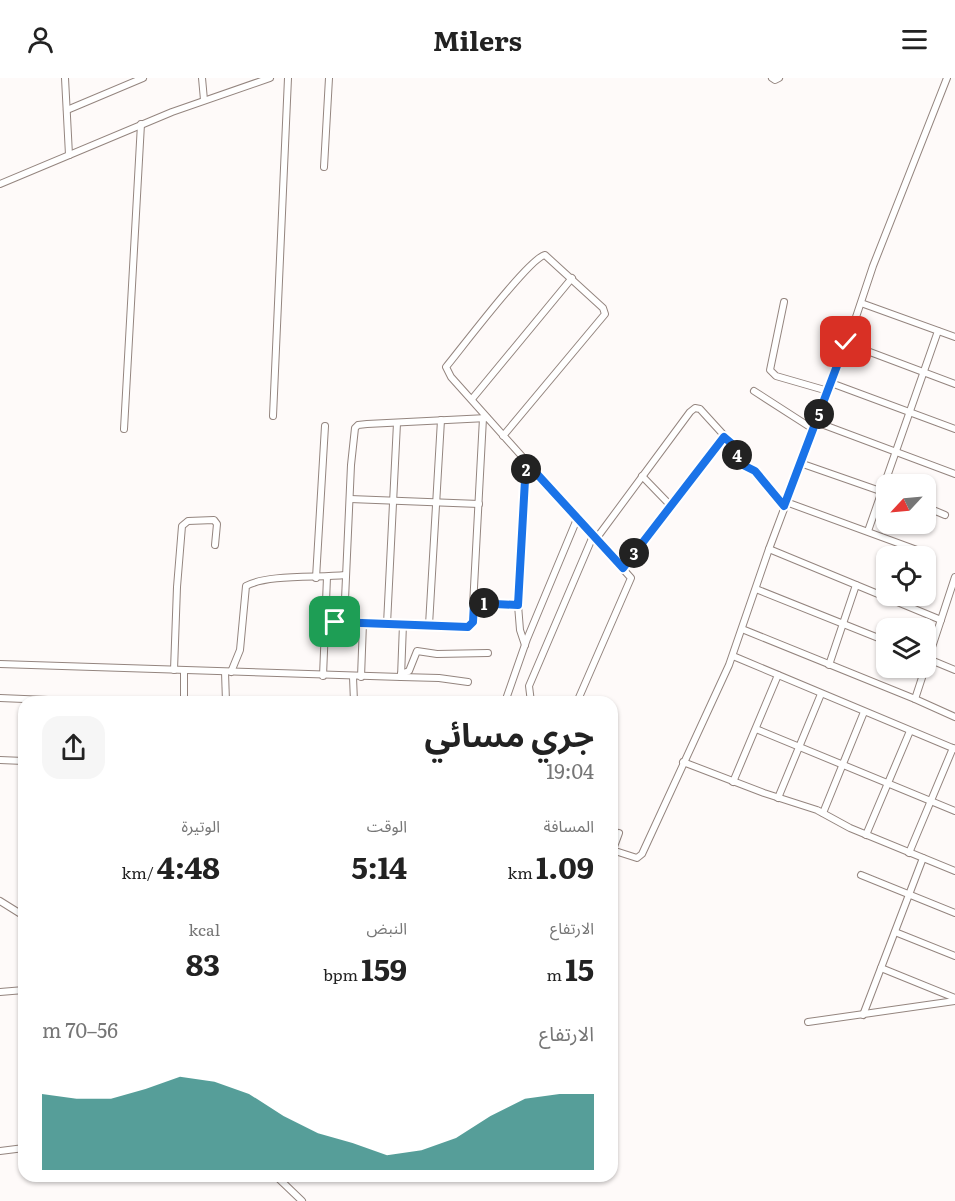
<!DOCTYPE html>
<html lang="ar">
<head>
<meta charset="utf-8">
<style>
	:root { --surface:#fff; --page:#f6f6f6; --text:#222; --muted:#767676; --accent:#0f766e }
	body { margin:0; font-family:Literata,"Noto Sans Arabic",serif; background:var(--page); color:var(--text); direction:rtl; height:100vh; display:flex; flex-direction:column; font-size:22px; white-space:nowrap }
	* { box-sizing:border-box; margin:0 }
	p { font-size:20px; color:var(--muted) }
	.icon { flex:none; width:33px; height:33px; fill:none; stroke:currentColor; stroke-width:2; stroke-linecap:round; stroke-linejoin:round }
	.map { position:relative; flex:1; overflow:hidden; direction:ltr }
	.panel { position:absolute; left:18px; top:618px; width:600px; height:486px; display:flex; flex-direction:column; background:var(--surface); border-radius:18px; box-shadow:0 2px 4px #0004; direction:rtl }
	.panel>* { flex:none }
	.needle { width:39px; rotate:244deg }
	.fabs { position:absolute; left:876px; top:396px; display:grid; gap:12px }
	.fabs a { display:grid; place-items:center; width:60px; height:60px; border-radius:12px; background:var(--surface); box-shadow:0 2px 4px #0004; font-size:30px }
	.pin { position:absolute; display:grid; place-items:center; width:51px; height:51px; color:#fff; margin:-26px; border-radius:12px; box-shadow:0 3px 9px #0006 }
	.km { position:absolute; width:30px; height:30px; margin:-15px; border-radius:50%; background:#222; color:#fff; font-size:16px; line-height:30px; text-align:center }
	.round { display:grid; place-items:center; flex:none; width:63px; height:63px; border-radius:18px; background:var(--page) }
	.head { display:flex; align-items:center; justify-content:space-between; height:102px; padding:0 24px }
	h1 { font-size:33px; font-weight:700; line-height:45px }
	.figures { display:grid; grid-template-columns:repeat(3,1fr); gap:9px; height:102px; padding:6px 24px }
	.figures div { display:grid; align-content:center }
	.figures b { font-size:30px; font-weight:700 }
	.figures small { font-size:16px; font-weight:400 }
	.figures p { font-size:16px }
	.chart { height:168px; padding:12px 24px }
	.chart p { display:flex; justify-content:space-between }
	.chart svg { width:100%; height:108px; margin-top:6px; fill:var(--accent); opacity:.7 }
	header { display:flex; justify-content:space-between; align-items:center; height:78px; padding:0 24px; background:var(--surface); font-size:27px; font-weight:700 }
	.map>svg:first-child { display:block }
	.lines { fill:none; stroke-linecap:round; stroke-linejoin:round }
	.minor-casing { stroke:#94857f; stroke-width:8 }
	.minor { stroke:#fff; stroke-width:6 }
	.route-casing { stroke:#fff; stroke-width:12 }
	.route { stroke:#1a73e8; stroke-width:8 }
</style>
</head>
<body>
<header><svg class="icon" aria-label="menu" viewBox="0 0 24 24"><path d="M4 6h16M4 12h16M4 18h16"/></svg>Milers<svg class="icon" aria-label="person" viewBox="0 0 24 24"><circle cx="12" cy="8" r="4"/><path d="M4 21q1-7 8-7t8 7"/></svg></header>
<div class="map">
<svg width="955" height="1123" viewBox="0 0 955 1123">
	<rect width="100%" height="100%" fill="#fefaf9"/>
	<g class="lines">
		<g class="minor-casing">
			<g id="minor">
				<polyline points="65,0 69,77"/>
				<polyline points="202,0 204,22"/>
				<polyline points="772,0 775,2 779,0"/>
				<polyline points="67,32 143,0"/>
				<polyline points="324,89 329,0"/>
				<polyline points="0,106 172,34 270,0"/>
				<polyline points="784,224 770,292 776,298 828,313"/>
				<polyline points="861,225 955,259"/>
				<polyline points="846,265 955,306"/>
				<polyline points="831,305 955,351"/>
				<polyline points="754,313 813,351"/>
				<polyline points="472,321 572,200"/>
				<polyline points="273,338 288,0"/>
				<polyline points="816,344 955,396"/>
				<polyline points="124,351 141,46"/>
				<path d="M503 358 605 236 603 230 545 177C530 179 461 271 446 289L451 299 631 500 577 624"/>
				<polyline points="800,385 886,415"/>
				<polyline points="642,398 671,428"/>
				<polyline points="350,421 479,426"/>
				<polyline points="786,424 917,472"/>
				<polyline points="926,429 945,437"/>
				<polyline points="868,453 938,253"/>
				<polyline points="596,461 690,334 695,330 700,331 731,365 741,386 755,393 785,428"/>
				<polyline points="769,471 941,542"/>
				<polyline points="623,490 724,359"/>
				<polyline points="316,500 325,348"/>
				<polyline points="756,511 886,563"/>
				<polyline points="474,525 518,527 526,385"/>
				<polyline points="518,527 520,552 525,567"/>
				<polyline points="325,544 468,549 472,547 483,340"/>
				<polyline points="344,544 351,387 355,350 358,347 367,346 487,340"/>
				<polyline points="387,546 397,345"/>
				<polyline points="429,547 441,342"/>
				<polyline points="742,551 915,621 955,639"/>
				<polyline points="733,578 955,671"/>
				<polyline points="926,580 955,592"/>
				<polyline points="0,586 401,599 403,546"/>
				<polyline points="829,587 856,507"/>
				<polyline points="174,592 177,509 182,448 188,443 214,442 217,446 215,467"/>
				<polyline points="184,593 184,624"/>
				<polyline points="225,594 226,624"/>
				<path d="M231 594 240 572 246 508C268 496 318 500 345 497"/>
				<polyline points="401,596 409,593 417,573 437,576 488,575"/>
				<polyline points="323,598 327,499"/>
				<polyline points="353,599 354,624"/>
				<polyline points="361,599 363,545"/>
				<polyline points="401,599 439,600 468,604"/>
				<polyline points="0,620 72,623"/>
				<polyline points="915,621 955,499"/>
				<polyline points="505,624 527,561 577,441"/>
				<polyline points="531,624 529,608 593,458"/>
				<polyline points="756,651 955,733"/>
				<polyline points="0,682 24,683"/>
				<polyline points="683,684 764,715 817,732 850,750 955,793"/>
				<polyline points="733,704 778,597"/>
				<polyline points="778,720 821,616"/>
				<polyline points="823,735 864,634"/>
				<polyline points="866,757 910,653"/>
				<polyline points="612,772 637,780 642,776 729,587 769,471 855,242 873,188 947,0"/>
				<polyline points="612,774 619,755"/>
				<polyline points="909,775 953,670"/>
				<polyline points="861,797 955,835"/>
				<polyline points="0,823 24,838"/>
				<polyline points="895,854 955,878"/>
				<polyline points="881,890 955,920"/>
				<polyline points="0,914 24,912"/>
				<polyline points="863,937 923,780"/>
				<polyline points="808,944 955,923"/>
				<polyline points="0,1073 24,1070"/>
				<polyline points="276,1098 302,1123"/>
			</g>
		</g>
		<use href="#minor" class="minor"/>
	</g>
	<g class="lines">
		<g class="route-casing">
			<polyline id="route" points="335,544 468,549 473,544 474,525 518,527 526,384 623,490 724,359 731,365 741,386 755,393 784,428 846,264"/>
		</g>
		<use href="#route" class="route"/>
	</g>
</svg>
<div class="fabs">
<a><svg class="needle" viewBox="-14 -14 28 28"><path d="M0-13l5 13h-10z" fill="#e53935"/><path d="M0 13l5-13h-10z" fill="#767676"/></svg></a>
<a><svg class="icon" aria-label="locate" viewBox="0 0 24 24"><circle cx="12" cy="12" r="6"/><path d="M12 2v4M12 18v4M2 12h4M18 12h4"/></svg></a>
<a><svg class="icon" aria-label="layers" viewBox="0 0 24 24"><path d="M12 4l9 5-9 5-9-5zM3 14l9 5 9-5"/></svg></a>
</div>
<div class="pin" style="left:335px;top:544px;background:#1e9e55"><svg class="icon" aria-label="arrive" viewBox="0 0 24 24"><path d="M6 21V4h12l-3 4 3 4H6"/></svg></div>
<div class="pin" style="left:846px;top:264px;background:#d93025"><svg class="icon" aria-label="check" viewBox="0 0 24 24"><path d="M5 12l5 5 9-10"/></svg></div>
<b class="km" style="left:484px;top:525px">1</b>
<b class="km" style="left:526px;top:391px">2</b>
<b class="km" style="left:634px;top:475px">3</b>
<b class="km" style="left:737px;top:377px">4</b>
<b class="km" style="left:819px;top:336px">5</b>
<section class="panel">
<div class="head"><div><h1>جري مسائي</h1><p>19:04</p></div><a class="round"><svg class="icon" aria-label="share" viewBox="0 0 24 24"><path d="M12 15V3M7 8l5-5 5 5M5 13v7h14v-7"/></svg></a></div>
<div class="figures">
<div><p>المسافة</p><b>1.09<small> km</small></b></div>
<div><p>الوقت</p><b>5:14</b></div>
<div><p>الوتيرة</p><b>4:48<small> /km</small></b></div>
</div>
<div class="figures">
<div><p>الارتفاع</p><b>15<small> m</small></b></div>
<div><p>النبض</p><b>159<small> bpm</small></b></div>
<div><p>kcal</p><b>83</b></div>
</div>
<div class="chart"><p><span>الارتفاع</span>56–70 m</p>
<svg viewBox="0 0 160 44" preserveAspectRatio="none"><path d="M0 44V13L10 15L20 15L30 11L40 6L50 8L60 13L70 22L80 29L90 33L100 38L110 36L120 31L130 22L140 15L150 13L160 13V44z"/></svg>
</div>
</section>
</div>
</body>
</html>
